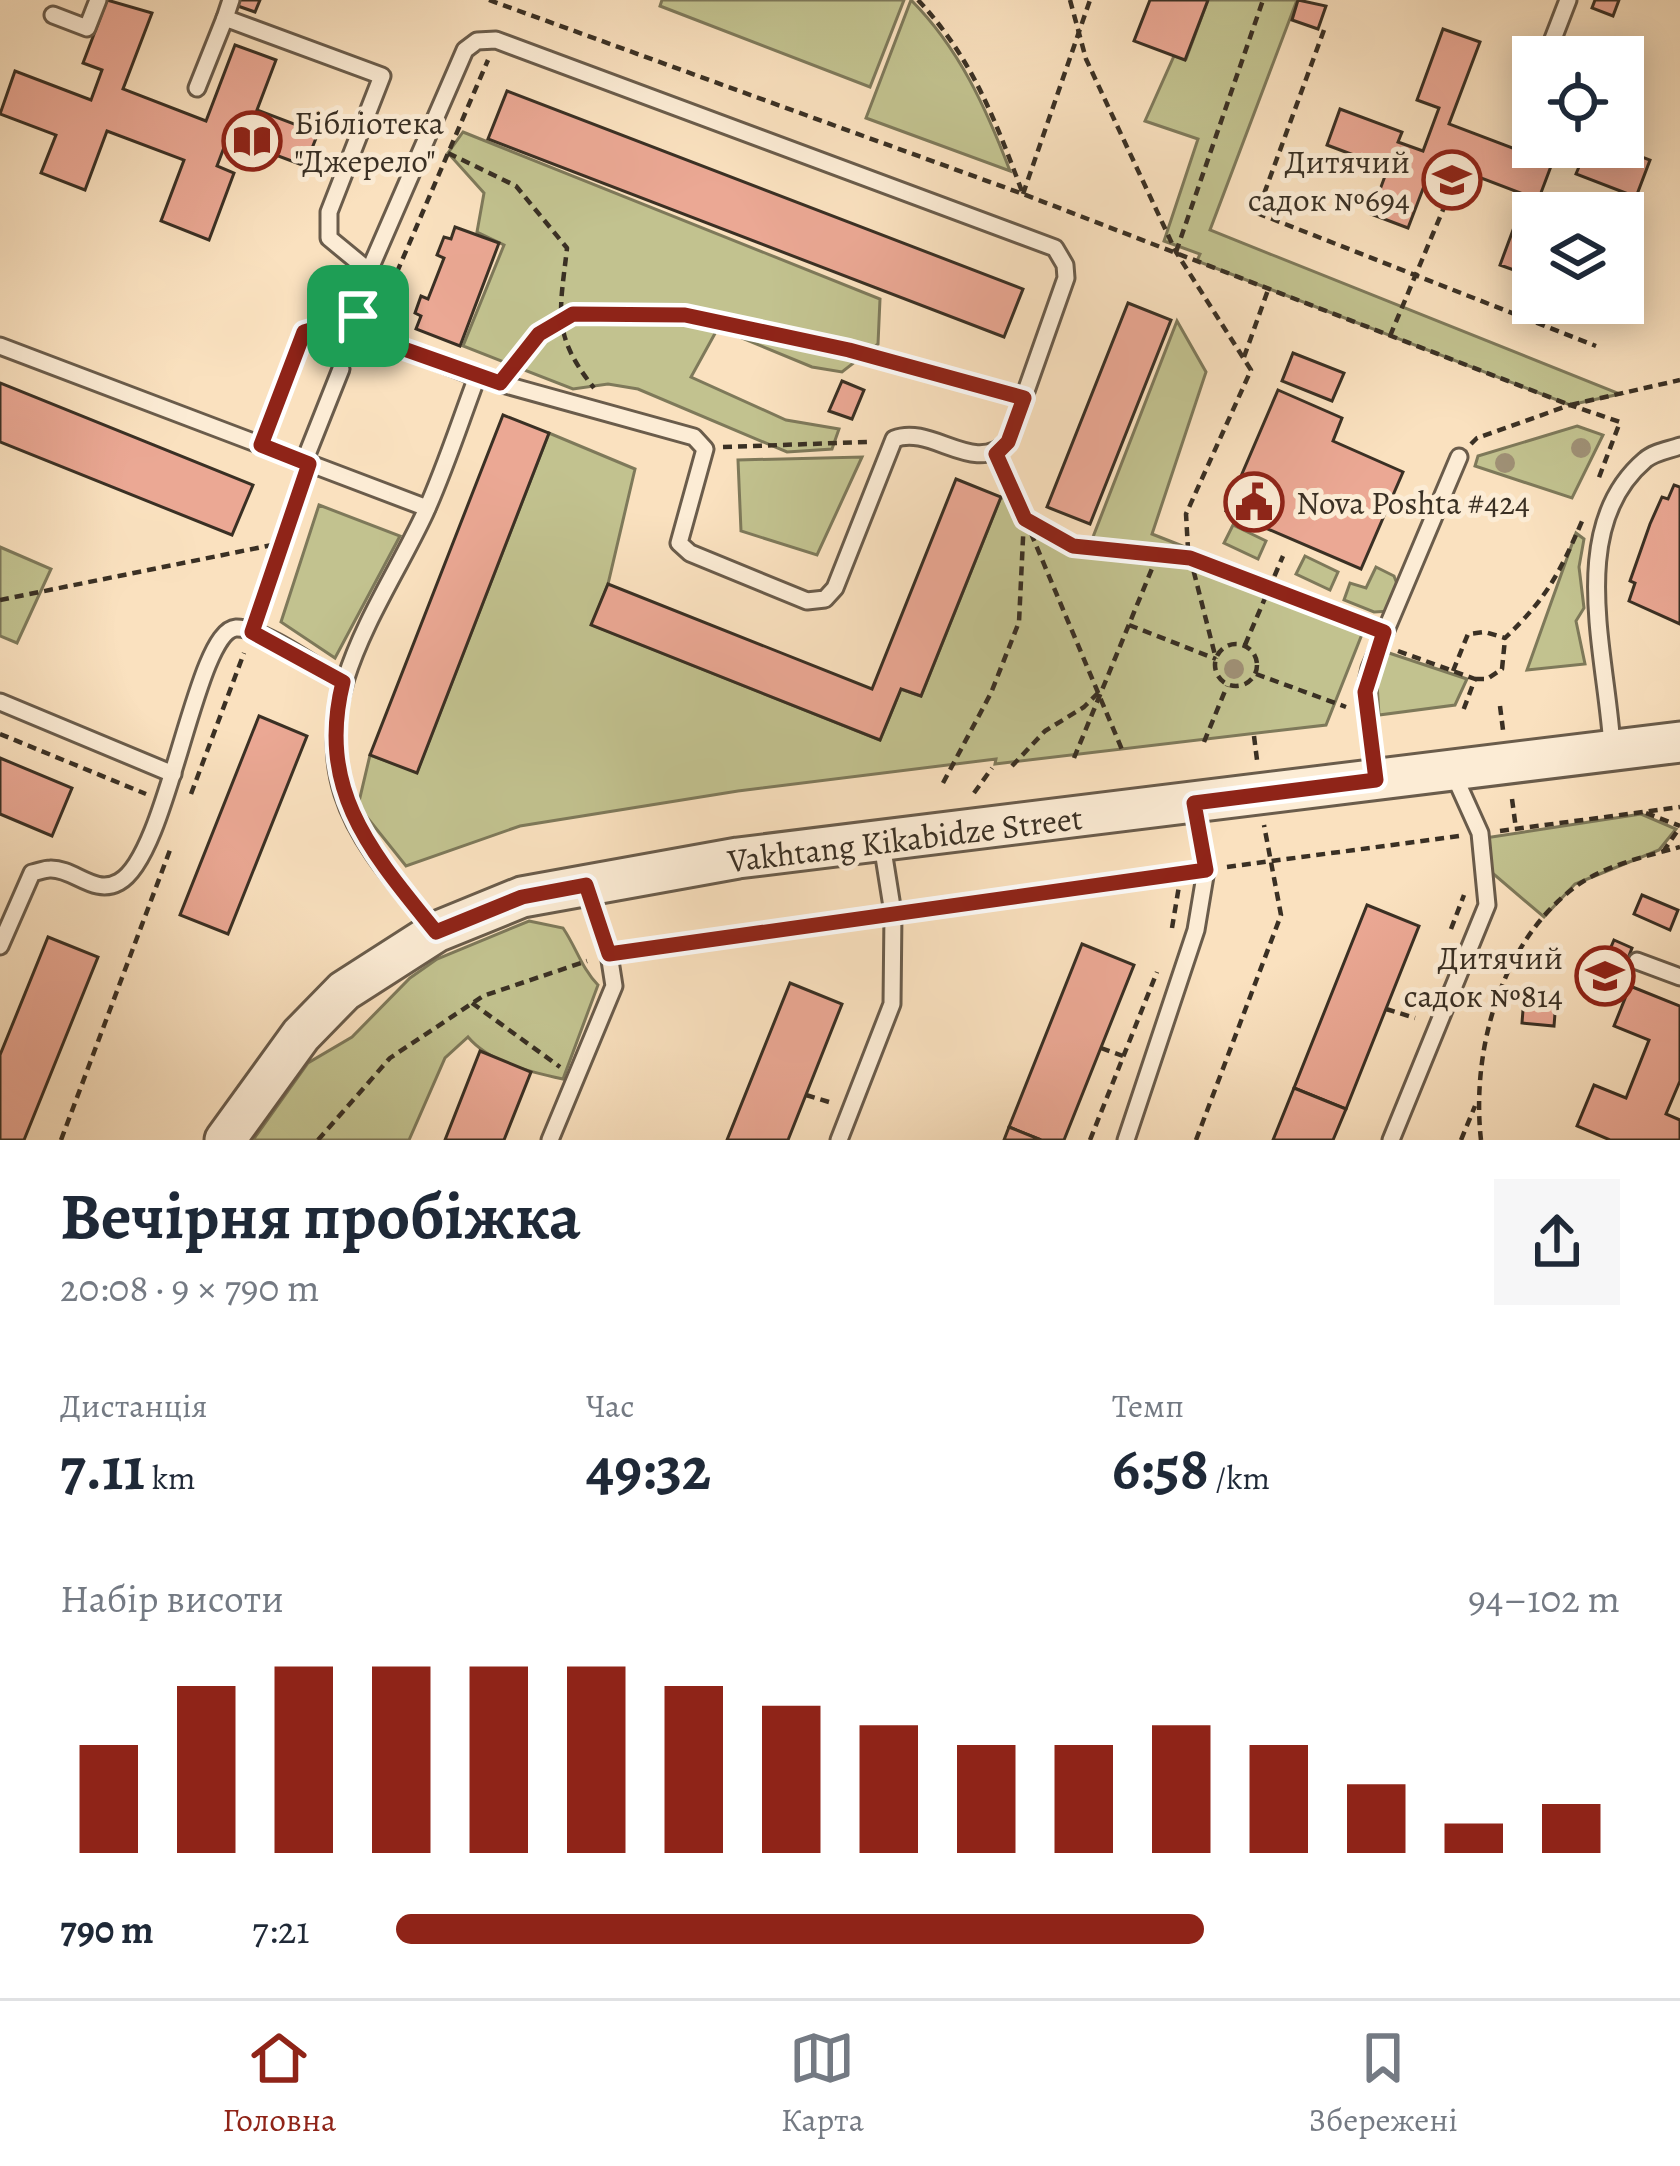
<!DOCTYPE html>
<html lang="uk">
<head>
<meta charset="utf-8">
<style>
	:root { --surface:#fff; --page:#f6f6f7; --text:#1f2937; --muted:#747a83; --line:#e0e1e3; --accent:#8f2418 }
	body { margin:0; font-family:Alegreya,serif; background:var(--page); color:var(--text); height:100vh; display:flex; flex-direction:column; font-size:45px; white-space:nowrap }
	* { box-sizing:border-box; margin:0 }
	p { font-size:39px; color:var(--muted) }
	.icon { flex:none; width:66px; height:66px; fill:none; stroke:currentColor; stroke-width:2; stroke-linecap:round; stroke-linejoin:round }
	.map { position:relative; height:1140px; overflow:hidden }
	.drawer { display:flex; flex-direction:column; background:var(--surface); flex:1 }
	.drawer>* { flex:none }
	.controls { position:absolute; left:1512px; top:36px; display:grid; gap:24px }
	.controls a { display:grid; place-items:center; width:132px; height:132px; border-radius:0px; background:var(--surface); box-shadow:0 6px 30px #0003; font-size:60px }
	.pin { position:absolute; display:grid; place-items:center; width:102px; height:102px; color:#fff; margin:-51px; border-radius:24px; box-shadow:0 6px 18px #0006 }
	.round { display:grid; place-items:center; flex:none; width:126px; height:126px; border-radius:0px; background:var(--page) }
	.head { display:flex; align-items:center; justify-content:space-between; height:204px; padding:0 60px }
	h1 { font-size:66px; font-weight:700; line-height:90px }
	.stats { display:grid; grid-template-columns:repeat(3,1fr); gap:18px; height:204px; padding:12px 60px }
	.stats div { display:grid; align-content:center }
	.stats b { font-size:60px; font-weight:700 }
	.stats small { font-size:33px; font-weight:400 }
	.stats p { font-size:33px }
	.chart { height:336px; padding:24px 60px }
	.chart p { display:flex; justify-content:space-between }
	.chart svg { width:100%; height:216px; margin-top:12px; stroke:var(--accent); stroke-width:6 }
	ul { padding:0 60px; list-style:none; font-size:39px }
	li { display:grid; grid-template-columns:192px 144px 1fr; align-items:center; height:90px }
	li i { height:30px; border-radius:15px; background:var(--accent) }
	.menu { display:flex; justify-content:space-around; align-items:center; height:168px; border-top:3px solid var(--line); background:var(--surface); font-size:33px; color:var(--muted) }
	.menu a { display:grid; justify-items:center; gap:6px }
	.menu .active { color:var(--accent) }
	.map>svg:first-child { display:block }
	.green { fill:#c2c28f; stroke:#7e795a; stroke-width:3 }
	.building { fill:#eba894; stroke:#3a3024; stroke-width:3 }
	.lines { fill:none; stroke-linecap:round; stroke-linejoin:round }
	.service-casing { stroke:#6a5c4b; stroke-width:21 }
	.tertiary-casing { stroke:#6a5c4b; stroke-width:45 }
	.path { stroke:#3a3024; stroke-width:4.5; stroke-dasharray:9 6; stroke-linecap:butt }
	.service { stroke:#fcecd5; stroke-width:15 }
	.tertiary { stroke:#fcecd5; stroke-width:39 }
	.tree { fill:#9f9075 }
	.route-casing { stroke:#fff; stroke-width:24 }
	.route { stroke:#8f2418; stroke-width:15 }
	.labels { text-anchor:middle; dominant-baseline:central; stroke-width:10; stroke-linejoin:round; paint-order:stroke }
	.poi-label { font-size:33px; fill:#3a3024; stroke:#fcecd5; text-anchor:start }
	.street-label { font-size:33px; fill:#3a3024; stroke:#fcecd5 }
</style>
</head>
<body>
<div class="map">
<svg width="1680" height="1140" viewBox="0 0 1680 1140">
	<rect width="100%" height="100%" fill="#fae1bf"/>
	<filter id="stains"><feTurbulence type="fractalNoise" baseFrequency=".00167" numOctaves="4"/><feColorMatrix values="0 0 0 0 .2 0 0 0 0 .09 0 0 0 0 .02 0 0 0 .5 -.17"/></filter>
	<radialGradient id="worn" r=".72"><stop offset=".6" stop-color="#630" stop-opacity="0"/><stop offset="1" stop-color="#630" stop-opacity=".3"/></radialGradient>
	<g class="green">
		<polygon points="662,0 904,0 870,87 660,6"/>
		<path d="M911 0C959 48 986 108 1010 171L866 118Z"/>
		<polygon points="1208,0 1297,0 1210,230 1620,394 1570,405 1197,261 1200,254 1164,241 1198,139 1145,121 1174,56 1186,59"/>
		<polygon points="463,132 880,299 878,344 842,372 812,367 718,328 691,377 786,420 839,429 832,449 787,452 638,389 608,384 573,389 463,346 504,245 477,232 484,193 448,153"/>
		<polygon points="1177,321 1206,372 1152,534 1368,619 1326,725 995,764 996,759 738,791 520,826 406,866 358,806 370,755 417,772 549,433 635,469 608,584 592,625 880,740 901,689 921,696 1001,497 1084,541 1091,542"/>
		<polygon points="1577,426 1603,435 1572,498 1475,466 1478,456"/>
		<polygon points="862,457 817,555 741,531 738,460"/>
		<polygon points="319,505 400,536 335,658 281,622"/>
		<polygon points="1233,525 1266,541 1258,559 1224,543"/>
		<polygon points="1576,533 1584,539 1579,567 1584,608 1576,621 1585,664 1527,670"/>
		<polygon points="0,547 51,569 17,643 0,636"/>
		<polygon points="1305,556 1338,572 1330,590 1296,574"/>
		<polygon points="1376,567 1394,576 1399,589 1391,611 1374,612 1344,600 1350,583 1366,588"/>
		<polygon points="1383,651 1467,679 1455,705 1379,715 1377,683"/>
		<polygon points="1641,814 1676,829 1659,850 1575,884 1544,917 1490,871 1485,838"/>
		<path d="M529 921 563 928C576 947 582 969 598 985L563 1079C530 1072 490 1063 468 1037L445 1058 409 1140H253L308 1063 352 1037 410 978 437 959Z"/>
	</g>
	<g class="building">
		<polygon points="107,0 152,13 123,89 206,121 235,45 276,60 257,110 318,133 305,166 228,137 217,166 234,173 209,240 161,221 184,160 107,131 85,190 41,173 56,135 0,114 15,71 91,100 102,70 83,63"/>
		<polygon points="237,0 260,0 255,12 235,5"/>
		<polygon points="1150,0 1208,0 1185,60 1134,41"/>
		<polygon points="1298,0 1326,6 1318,29 1292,20"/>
		<polygon points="1595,0 1619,0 1613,16 1592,8"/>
		<polygon points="1443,29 1480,42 1449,124 1539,158 1543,147 1616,147 1650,160 1636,197 1576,174 1581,162 1556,153 1539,198 1563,207 1561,213 1533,213 1533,277 1500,265 1526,195 1434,160 1408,228 1371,214 1388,168 1327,145 1340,109 1402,132 1398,142 1423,151 1439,108 1417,100"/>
		<polygon points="507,91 1023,289 1004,337 488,139"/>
		<polygon points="455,227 499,243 460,346 416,329 421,316 415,313 421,296 428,299 444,258 437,255 444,237 451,239"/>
		<polygon points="1128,303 1171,320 1090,524 1047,507"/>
		<polygon points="1293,353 1344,373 1332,401 1282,381"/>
		<polygon points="842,381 864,390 852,419 829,411"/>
		<polygon points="0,383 253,485 232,535 0,442"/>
		<polygon points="1278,390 1342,418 1333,441 1403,472 1361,569 1226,511"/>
		<polygon points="503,415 549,433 417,773 370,755"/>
		<polygon points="956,479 1001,497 921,696 901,689 880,740 591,625 608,584 872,689"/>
		<polygon points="1674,485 1680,487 1680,624 1629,601 1635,583 1630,581 1650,524 1662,497 1668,499"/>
		<polygon points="259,716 307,736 228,934 180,915"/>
		<polygon points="0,758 72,788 52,836 0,814"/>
		<polygon points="1642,895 1678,910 1670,930 1634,914"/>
		<polygon points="1367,905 1419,926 1346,1109 1294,1088"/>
		<polygon points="48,937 98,957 24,1140 0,1140 0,1055"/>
		<polygon points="1614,940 1632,948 1621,976 1602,968"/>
		<polygon points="1082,944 1134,965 1064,1140 1041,1140 1009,1127"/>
		<polygon points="790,983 842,1004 788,1140 727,1140"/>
		<polygon points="1630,986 1680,1006 1680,1081 1666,1114 1680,1120 1680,1140 1610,1140 1577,1126 1594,1085 1626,1098 1649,1040 1614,1026"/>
		<polygon points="1524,997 1556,1001 1554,1026 1522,1023"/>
		<polygon points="480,1051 531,1072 504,1140 445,1140"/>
		<polygon points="1294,1088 1346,1109 1333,1140 1273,1140"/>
		<polygon points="1009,1127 1041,1140 1004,1140"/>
	</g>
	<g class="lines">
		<g class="service-casing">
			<g id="service">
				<polyline points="53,15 87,28 98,0"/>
				<polyline points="225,18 231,0"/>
				<path d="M496 40 1055 248 1065 265 1066 278 1008 442C973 476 932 424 894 439L835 588 825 599 807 601 690 553 679 543 705 449 694 437 477 377 370 336C349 313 358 296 369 271L465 50 477 41Z"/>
				<polyline points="1546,57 1568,0"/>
				<polyline points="197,88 225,18 382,76 329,212 329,238 369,271"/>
				<polyline points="1523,118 1533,91"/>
				<polyline points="0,346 427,508"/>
				<polyline points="304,462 341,369"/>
				<polyline points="0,702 173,774"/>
				<path d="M1612 747C1607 656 1565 528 1645 460 1654 452 1669 450 1680 446"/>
				<polyline points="1376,777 1365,691 1370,668 1459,457"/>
				<path d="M434 930C401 889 359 845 343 794 311 694 384 601 425 513 445 469 460 422 477 377"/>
				<path d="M0 946 32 873C38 872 44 869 50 869 74 868 94 896 119 882 169 855 195 631 236 628 262 627 319 669 343 683"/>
				<polyline points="1637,961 1680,977"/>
				<polyline points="550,1140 614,986 609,954 587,888"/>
				<polyline points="839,1140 892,1004 893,913 882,844"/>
				<polyline points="1126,1140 1196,930 1206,870 1194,803"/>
				<polyline points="1391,1140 1487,905 1480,833 1453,773"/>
			</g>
		</g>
		<g class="tertiary-casing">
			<polyline id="tertiary" points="225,1140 301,1035 344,991 436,932 522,897 738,858 1680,742"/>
		</g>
		<g class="path">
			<polyline points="489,0 1023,194 1570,405 1680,380"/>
			<path d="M918 0C973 59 995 120 1023 194"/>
			<polyline points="1070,0 1086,59 1176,252 1251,370 1186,514 1188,549 1216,659"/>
			<polyline points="1324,30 1257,213 1596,346"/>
			<path d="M448 153 516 186 567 248C560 312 551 334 594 388"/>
			<polyline points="1023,194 1090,0"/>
			<polyline points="1176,252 1263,0"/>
			<polyline points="379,314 488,60"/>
			<polyline points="1390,336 1445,205"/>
			<polyline points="1244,357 1268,290"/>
			<polyline points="514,365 539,334 573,314 685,315 849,350 1001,392"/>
			<polyline points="269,423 304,332 338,322"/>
			<polyline points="1471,444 1477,438 1570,405 1620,422 1598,480"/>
			<polyline points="723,447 867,442"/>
			<polyline points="1004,472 1025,519 1073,546 1158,554"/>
			<polyline points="1025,519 1123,752"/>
			<polyline points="0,600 282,543"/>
			<polyline points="258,614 303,483"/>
			<polyline points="1129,625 1216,659"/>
			<circle cx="1236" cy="665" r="21"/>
			<polyline points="1245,645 1283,556"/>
			<polyline points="1398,651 1475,679 1463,711"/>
			<path d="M1453 671 1468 634 1485 632 1505 638C1548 597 1560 572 1583 519"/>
			<polyline points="1256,674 1346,707"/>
			<polyline points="1475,679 1487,679 1502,669 1505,639"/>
			<polyline points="1500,706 1503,730"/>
			<polyline points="0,734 146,794"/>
			<polyline points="1254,736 1257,760"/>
			<polyline points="1204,742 1227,686"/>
			<polyline points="1074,758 1158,554 1190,558 1363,625"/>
			<polyline points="1012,766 1045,731 1084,707 1098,693"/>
			<polyline points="943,783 991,693 1019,622 1024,518"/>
			<polyline points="974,793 992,768"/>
			<polyline points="191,794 244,653"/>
			<polyline points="1512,799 1516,829"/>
			<polyline points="1646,813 1680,826"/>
			<polyline points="1500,831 1680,807"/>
			<polyline points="1663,852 1680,827"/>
			<polyline points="1227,867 1459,836"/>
			<polyline points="912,910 1186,873"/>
			<polyline points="1172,928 1181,874"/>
			<polyline points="1451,929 1464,895"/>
			<polyline points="627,951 871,916"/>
			<polyline points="472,1003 560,1067"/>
			<polyline points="1386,1009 1415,1018"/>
			<polyline points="1101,1048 1123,1056"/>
			<polyline points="806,1095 829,1102"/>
			<polyline points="61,1140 170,850"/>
			<polyline points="318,1140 390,1058 483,996 587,961"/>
			<polyline points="1090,1140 1157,972"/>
			<polyline points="1196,1140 1281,915 1264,825"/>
			<polyline points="1461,1140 1475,1106"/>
			<path d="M1481 1140C1471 1052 1500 943 1575 887 1603 866 1646 856 1680 847"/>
		</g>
		<use href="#service" class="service"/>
		<use href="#tertiary" class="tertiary"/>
	</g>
	<g class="tree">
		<circle cx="1581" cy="448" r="10"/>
		<circle cx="1505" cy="463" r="10"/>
		<circle cx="1234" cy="669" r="10"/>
	</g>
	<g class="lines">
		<g class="route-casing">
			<path id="route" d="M573 314 685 315 849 350 1024 398 1008 442 996 454 1025 519 1073 546 1190 558 1384 632 1365 692 1376 780 1194 803 1206 870 609 954 586 885 522 897 436 932C372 853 316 791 343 682L252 632 309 464 261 445 304 332 358 316 370 337 500 383 539 334Z"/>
		</g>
		<use href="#route" class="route"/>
	</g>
	<defs>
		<g id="library-ring" transform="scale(3)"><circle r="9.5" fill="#fcecd5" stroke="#8f2418" stroke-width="1.5"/><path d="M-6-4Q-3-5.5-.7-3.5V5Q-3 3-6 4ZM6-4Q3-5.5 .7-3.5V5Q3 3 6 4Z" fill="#8f2418"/></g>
		<g id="school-ring" transform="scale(3)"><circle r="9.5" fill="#fcecd5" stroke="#8f2418" stroke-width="1.5"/><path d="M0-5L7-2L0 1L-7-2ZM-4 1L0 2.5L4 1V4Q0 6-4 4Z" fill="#8f2418"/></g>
		<g id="civic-ring" transform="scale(3)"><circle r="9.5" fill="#fcecd5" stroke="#8f2418" stroke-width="1.5"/><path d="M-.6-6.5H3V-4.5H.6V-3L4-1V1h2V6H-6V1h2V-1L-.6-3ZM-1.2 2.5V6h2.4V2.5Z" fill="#8f2418"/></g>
	</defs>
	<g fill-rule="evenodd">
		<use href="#library-ring" x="252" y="141"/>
		<use href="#school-ring" x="1452" y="180"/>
		<use href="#civic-ring" x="1254" y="502"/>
		<use href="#school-ring" x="1605" y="976"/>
	</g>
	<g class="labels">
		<g class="poi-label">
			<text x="294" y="122">Бібліотека<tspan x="294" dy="38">"Джерело"</tspan></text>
			<text x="1410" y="161" text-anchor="end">Дитячий<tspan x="1410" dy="38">садок №694</tspan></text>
			<text x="1296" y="502">Nova Poshta #424</text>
			<text x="1563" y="957" text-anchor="end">Дитячий<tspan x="1563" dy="38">садок №814</tspan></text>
		</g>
		<g class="street-label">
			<text transform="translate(905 839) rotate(-7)">Vakhtang Kikabidze Street</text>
		</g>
	</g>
	<rect width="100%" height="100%" filter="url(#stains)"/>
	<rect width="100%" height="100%" fill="url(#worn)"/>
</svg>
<div class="controls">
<a><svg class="icon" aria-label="locate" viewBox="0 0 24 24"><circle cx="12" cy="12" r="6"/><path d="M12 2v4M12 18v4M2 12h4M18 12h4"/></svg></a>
<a><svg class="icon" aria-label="layers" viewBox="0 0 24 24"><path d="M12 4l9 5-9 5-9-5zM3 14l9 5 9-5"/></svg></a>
</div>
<div class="pin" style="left:358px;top:316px;background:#1e9e55"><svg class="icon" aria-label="arrive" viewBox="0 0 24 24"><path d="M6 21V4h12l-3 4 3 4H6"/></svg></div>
</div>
<section class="drawer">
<div class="head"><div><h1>Вечірня пробіжка</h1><p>20:08 · 9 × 790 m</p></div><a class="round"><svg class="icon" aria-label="share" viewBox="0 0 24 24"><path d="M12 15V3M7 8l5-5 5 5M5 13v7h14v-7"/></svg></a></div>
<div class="stats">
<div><p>Дистанція</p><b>7.11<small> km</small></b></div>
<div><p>Час</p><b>49:32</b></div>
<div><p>Темп</p><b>6:58<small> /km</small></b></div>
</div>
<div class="chart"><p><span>Набір висоти</span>94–102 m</p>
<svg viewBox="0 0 160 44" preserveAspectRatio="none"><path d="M5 44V22M15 44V10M25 44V6M35 44V6M45 44V6M55 44V6M65 44V10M75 44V14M85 44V18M95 44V22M105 44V22M115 44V18M125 44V22M135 44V30M145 44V38M155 44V34"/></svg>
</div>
<ul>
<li><b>790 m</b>7:21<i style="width:66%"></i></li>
</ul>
</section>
<nav class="menu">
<a class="active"><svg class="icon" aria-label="home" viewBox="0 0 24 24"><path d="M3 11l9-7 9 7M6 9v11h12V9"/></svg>Головна</a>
<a><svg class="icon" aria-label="map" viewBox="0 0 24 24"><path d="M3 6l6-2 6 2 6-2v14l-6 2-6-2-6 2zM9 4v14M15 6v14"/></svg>Карта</a>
<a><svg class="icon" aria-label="saved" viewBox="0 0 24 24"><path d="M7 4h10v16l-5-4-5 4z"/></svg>Збережені</a>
</nav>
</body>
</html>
